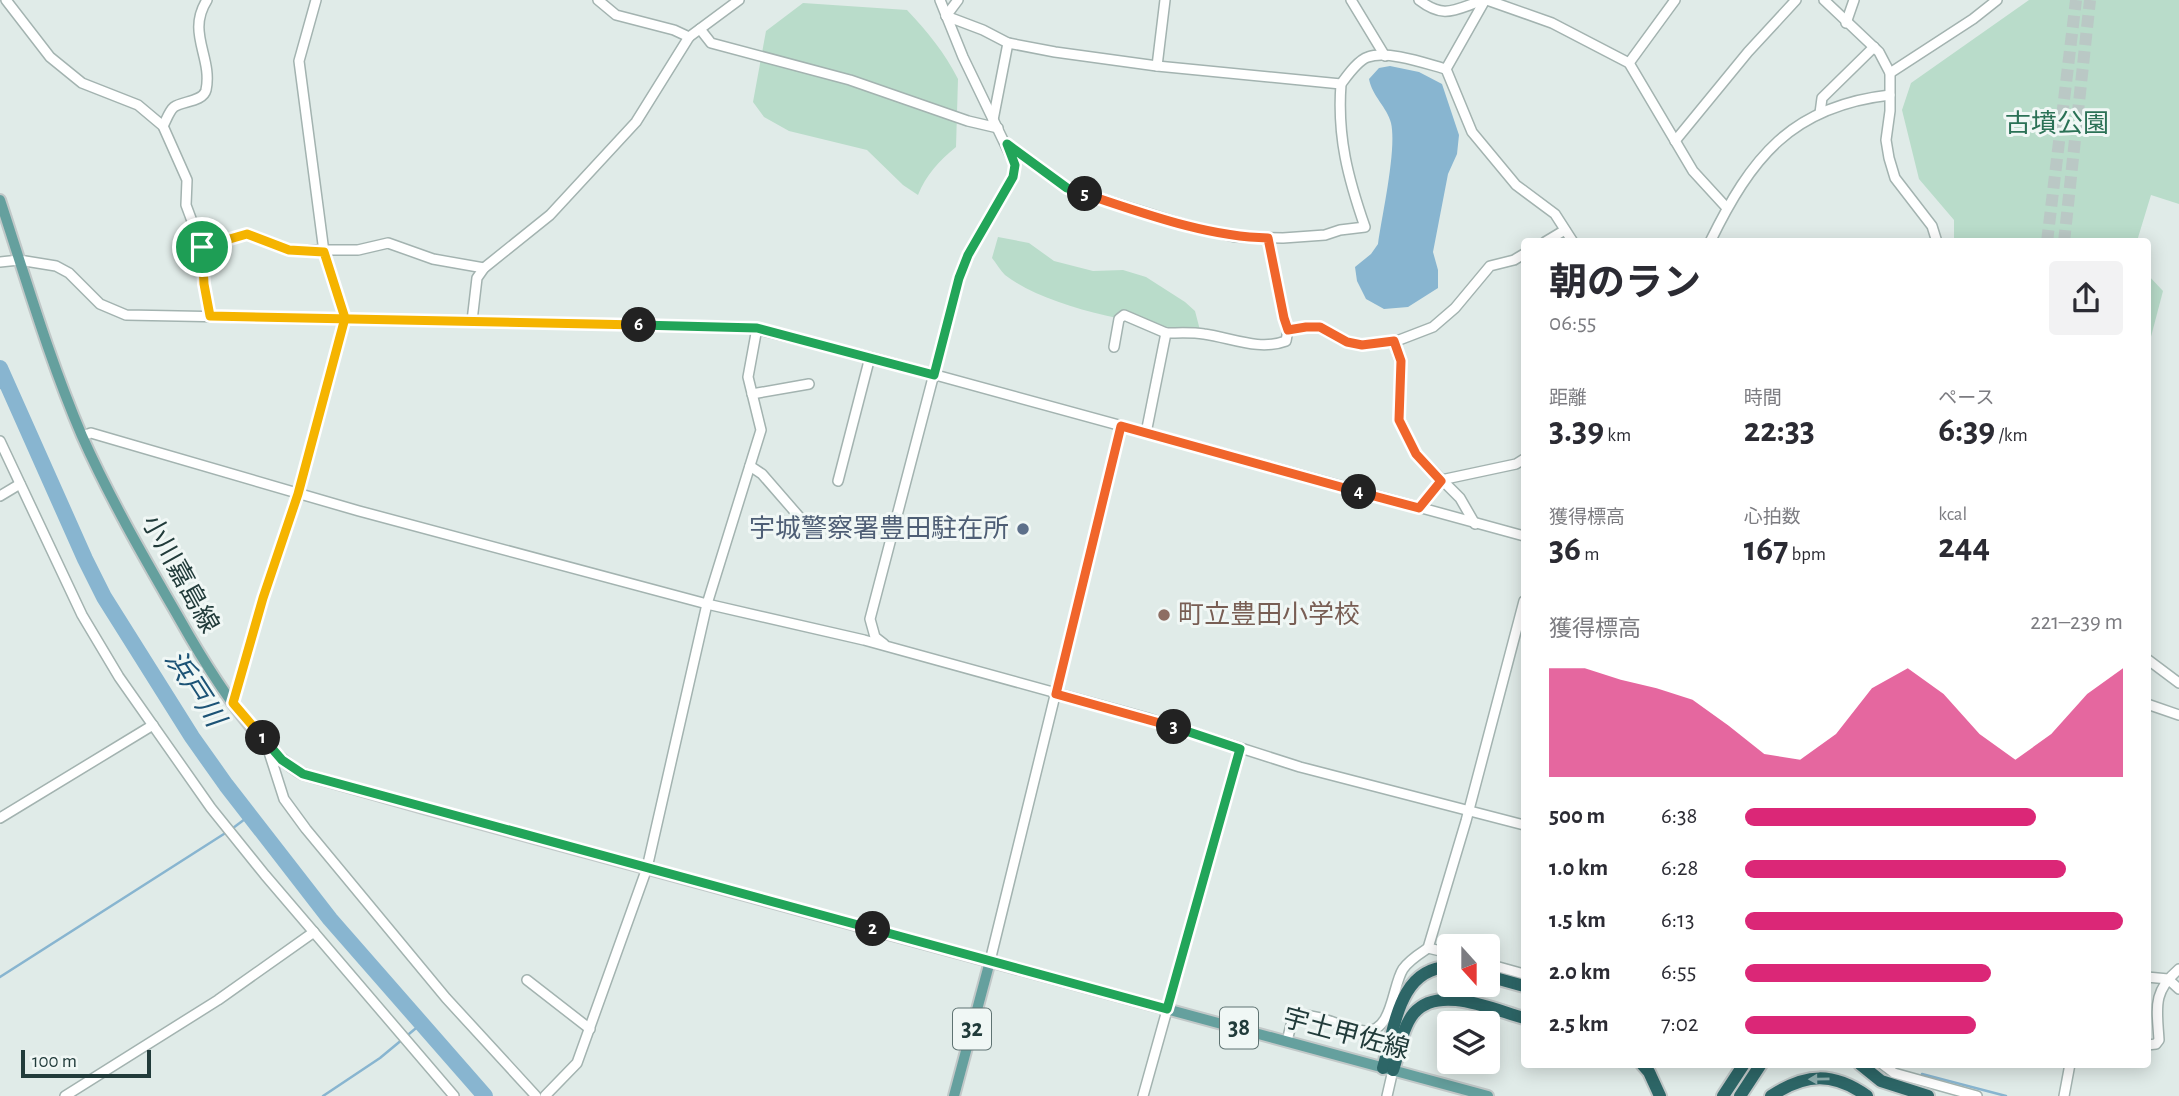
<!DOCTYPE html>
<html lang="ja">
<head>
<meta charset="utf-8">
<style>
	:root { --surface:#fff; --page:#f2f2f3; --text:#2b2b33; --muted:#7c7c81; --accent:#db2777 }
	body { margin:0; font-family:"Alegreya Sans","Noto Sans JP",sans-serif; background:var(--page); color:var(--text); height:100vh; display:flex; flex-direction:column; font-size:26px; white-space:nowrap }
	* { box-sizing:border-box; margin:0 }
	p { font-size:23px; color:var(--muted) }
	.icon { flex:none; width:38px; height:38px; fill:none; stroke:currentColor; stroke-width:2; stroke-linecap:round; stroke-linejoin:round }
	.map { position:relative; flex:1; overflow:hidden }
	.drawer { position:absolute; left:1521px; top:238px; width:630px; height:830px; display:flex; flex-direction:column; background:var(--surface); border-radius:7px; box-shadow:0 4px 18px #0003 }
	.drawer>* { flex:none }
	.needle { width:46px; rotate:159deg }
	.tools { position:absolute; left:1437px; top:934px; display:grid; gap:14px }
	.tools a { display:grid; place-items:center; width:63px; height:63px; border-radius:7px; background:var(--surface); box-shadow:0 4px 18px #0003; font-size:35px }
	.scale { position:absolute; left:21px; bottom:18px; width:130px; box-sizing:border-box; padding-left:7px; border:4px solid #213b3a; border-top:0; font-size:19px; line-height:24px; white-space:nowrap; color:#213b3a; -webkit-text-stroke:5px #f0f7f5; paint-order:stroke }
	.pin { position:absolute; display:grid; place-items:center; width:60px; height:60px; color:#fff; margin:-30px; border:4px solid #fff; border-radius:50%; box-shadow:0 2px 7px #0007 }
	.km { position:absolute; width:35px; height:35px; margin:-18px; border-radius:50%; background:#222; color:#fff; font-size:19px; line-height:35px; text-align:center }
	.round { display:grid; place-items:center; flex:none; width:74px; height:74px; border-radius:7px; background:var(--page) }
	.summary { display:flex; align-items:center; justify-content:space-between; height:119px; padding:0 28px }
	h1 { font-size:38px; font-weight:700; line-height:52px }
	.stats { display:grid; grid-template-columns:repeat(3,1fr); gap:10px; height:119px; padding:7px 28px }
	.stats div { display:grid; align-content:center }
	.stats b { font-size:35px; font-weight:700 }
	.stats small { font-size:19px; font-weight:400 }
	.stats p { font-size:19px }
	.chart { height:196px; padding:14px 28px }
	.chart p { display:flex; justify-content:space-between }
	.chart svg { width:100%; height:126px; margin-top:7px; fill:var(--accent); opacity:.7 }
	ul { padding:0 28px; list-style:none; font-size:23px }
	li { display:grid; grid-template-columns:112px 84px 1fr; align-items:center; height:52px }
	li i { height:18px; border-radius:9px; background:var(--accent) }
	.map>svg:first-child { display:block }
	.green { fill:#b9dcca }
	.water { fill:#88b5d0 }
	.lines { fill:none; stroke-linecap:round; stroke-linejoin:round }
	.stream { stroke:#88b5d0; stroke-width:2.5 }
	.river { stroke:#88b5d0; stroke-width:16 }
	.highway-tunnel { stroke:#bac8c5; stroke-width:12; stroke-dasharray:12 6; stroke-linecap:butt }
	.minor-casing { stroke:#a3b3b0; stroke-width:12 }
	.major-casing { stroke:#c1c8c8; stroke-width:14 }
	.highway-casing { stroke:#c1c8c8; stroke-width:16 }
	.minor { stroke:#fff; stroke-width:9 }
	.major { stroke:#65a09e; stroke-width:10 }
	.highway { stroke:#2d6667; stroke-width:12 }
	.oneway { fill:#8eaeae }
	.split-1-casing { stroke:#fff; stroke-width:14 }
	.split-2-casing { stroke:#fff; stroke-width:14 }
	.split-3-casing { stroke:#fff; stroke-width:14 }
	.split-4-casing { stroke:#fff; stroke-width:14 }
	.split-5-casing { stroke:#fff; stroke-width:14 }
	.split-6-casing { stroke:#fff; stroke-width:14 }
	.split-7-casing { stroke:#fff; stroke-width:14 }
	.split-1 { stroke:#f5b400; stroke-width:9 }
	.split-2 { stroke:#22a559; stroke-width:9 }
	.split-3 { stroke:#22a559; stroke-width:9 }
	.split-4 { stroke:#f0652b; stroke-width:9 }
	.split-5 { stroke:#f0652b; stroke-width:9 }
	.split-6 { stroke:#22a559; stroke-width:9 }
	.split-7 { stroke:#f5b400; stroke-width:9 }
	.service-dot { fill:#5c6f8a; stroke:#f0f7f5; stroke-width:2.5 }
	.education-dot { fill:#8d6e63; stroke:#f0f7f5; stroke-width:2.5 }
	.labels { text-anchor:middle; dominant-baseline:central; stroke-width:6; stroke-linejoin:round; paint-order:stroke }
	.shield { fill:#f0f7f5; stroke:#5f7372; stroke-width:2 }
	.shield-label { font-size:24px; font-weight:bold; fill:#213b3a }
	.park-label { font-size:26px; fill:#2b7156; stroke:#f0f7f5 }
	.service-label { font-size:26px; fill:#4e5e75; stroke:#f0f7f5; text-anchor:end }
	.street-label { font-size:26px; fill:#213b3a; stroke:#f0f7f5 }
	.education-label { font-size:26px; fill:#785e54; stroke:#f0f7f5; text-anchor:start }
	.water-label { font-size:28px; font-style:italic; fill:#1c5376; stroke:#f0f7f5 }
</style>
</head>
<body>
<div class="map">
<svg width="2179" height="1096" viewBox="0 0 2179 1096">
	<rect width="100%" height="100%" fill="#e0ebe8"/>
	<g class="green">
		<polygon points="2029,0 2179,0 2179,204 2151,195 2137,241 1954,241 1954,220 1919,179 1902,110 1911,83"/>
		<path d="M803 3 907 10C927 31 945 53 958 79L956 147C939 161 926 175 918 195L903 185 867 150 789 131 764 117 753 102 766 31Z"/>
		<path d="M998 237 1029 243 1054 261 1093 271 1123 270 1146 277 1185 302 1195 311 1201 334C1143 323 1052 311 1005 275 1000 270 996 263 992 258Z"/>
		<polygon points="2147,274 2163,291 2147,352"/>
	</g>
	<path class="water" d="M1390 66 1419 72 1442 84 1459 135 1457 154 1448 174 1433 252 1438 270V288L1408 307 1384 309 1366 299 1357 281 1355 267 1371 254 1378 244C1382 215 1397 149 1391 123 1387 107 1372 96 1369 79L1379 68Z"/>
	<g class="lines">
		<g class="stream">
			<polyline points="0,388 7,384"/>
			<polyline points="233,828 249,816"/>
			<polyline points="0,977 227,832"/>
			<polyline points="1922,1074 2006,1096"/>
			<polyline points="323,1096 380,1058 421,1024"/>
		</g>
		<polyline class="river" points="0,368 85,559 104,597 192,737 226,785 330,919 485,1096"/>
		<g class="highway-tunnel">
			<polyline points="2047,242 2076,0"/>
			<polyline points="2064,242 2090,0"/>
		</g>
		<g class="minor-casing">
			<g id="minor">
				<polyline points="6,0 50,57 82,83 138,105 163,126 187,180 186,205 202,248 204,284 210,316"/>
				<polyline points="598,0 616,15 674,30 689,37"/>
				<polyline points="1351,0 1385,56"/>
				<path d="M1419 0C1445 20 1455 9 1484 0"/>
				<polyline points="1485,0 1446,69 1472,132 1516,185 1555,214 1573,242"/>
				<polyline points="1487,0 1552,23 1629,63 1693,171 1726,207"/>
				<polyline points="1824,0 1879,52 1890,73 1890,111 1886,140 1889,158 1895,178 1932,226 1937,242"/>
				<polyline points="946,16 983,30 1008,43 1055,52 1157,66 1341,84"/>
				<polyline points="946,16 958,0"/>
				<polyline points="1846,23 1854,0"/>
				<polyline points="700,29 711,43 850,80 968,121 998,128"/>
				<polyline points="1629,63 1675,0"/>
				<polyline points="1157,66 1165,0"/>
				<polyline points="1890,73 1973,19 1997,0"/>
				<polyline points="1820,113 1822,98 1874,47"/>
				<polyline points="993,120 1008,43"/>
				<path d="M163 126C166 121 169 111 174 107 182 101 203 102 206 90 213 57 186 33 207 0"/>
				<polyline points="1675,141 1748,52 1796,0"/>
				<path d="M1008 145 1067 188 1192 227 1235 237 1283 238 1325 235 1340 230 1365 227C1348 178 1337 137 1341 84 1347 76 1358 60 1368 57 1388 50 1427 64 1446 69"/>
				<polyline points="1268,238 1284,318 1288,330 1306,327 1320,327 1347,342 1362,345 1394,342 1400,361 1400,420 1416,454 1460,498 1475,524"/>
				<polyline points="1545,242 1565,230"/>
				<path d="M1710 242C1751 158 1791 106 1890 95"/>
				<polyline points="202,248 247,234 289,250 358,250 388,243 433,259 484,268"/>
				<polyline points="0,262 19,260 56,266 69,273 100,304 126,315 747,327 870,357 1524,536"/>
				<polyline points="472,321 477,278 484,268 550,215 636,122 689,37 739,0"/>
				<polyline points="1394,342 1433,327 1455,308 1490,266 1514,260 1524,254"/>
				<polyline points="1114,347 1119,319 1124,315 1166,333"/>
				<polyline points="752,394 809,384"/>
				<path d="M1146 433 1166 333C1178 333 1192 332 1204 334 1232 338 1259 351 1286 341L1288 330"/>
				<polyline points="82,436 91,433 359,511 707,604 864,640 1147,718 1300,767 1524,825"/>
				<polyline points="0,441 82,615 119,677 211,808 265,875 454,1096"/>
				<polyline points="750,466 762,474 802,520"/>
				<polyline points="838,481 870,357"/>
				<polyline points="0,496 20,484"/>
				<polyline points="1419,508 1441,480 1516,464 1524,459"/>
				<polyline points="884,644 875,637 870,619 959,278 968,255 1013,177 1015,165 963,57 940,0"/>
				<polyline points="2147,659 2179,683"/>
				<polyline points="233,703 263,598 298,494 345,319 324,252 299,61 316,0"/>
				<polyline points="2147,704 2179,715"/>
				<polyline points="267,746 284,799 306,829 446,998 536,1096"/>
				<polyline points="0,818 153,725"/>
				<polyline points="1428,948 1449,953"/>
				<polyline points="990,961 1121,426"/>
				<polyline points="1488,964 1524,974"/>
				<polyline points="2147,977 2168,979 2179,989"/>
				<polyline points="527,980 590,1029"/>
				<path d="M1287 1041 1291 1025 1301 1015C1324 1015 1343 1029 1365 1031 1393 1032 1392 986 1403 969 1409 960 1419 954 1428 948L1466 821 1524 601"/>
				<path d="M2147 1045 2156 1044 2159 1040C2157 1008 2152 992 2179 969"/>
				<polyline points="1882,1064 1894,1073 1977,1096"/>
				<polyline points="65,1096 218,1000 314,932"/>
				<polyline points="545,1096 577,1063 647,868 707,604 761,430 748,377 757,328"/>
				<polyline points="1143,1096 1240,749"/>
				<polyline points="1387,1096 1393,1070"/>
				<polyline points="2064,1096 2070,1064"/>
			</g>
		</g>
		<g class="major-casing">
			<g id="major">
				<path d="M0 200C26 279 49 359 82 436 110 499 145 559 179 618 206 666 255 748 303 774L423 808 1488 1096"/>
				<polyline points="954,1096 990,961"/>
			</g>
		</g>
		<g class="highway-casing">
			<g id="highway">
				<polyline points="1488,976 1524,986"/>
				<polyline points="1642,1064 1649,1072 1660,1096"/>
				<polyline points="1860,1064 1881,1081 1928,1096"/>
				<path d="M1383 1068C1395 1029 1398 968 1449 967"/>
				<path d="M1393 1070C1399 1053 1402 1027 1414 1013 1439 984 1494 1010 1524 1018"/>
				<polyline points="1723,1096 1744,1064"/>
				<polyline points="1740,1096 1761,1064"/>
				<path d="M1771 1096C1806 1073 1833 1072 1867 1096"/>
			</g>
		</g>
		<use href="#minor" class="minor"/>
		<use href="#major" class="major"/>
		<use href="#highway" class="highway"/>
	</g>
	<defs><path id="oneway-solid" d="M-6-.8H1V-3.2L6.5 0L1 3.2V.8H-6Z" transform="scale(1.75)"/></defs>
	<use class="oneway" href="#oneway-solid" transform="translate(1819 1079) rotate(179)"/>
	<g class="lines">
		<g class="split-1-casing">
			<polyline id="split-1" points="202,247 247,234 289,250 324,252 345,318 298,494 263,598 233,703 263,738"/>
		</g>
		<g class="split-2-casing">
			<polyline id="split-2" points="263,738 282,760 303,774 873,929"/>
		</g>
		<g class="split-3-casing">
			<polyline id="split-3" points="873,929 1167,1009 1240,749 1174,727"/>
		</g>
		<g class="split-4-casing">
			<polyline id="split-4" points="1174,727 1056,694 1121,426 1359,492"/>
		</g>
		<g class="split-5-casing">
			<path id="split-5" d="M1085 194C1143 213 1207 237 1268 238L1284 318 1288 330 1306 327H1320L1347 342 1362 345 1394 341 1401 361 1399 420 1416 454 1441 481 1419 508 1359 492"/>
		</g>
		<g class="split-6-casing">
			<polyline id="split-6" points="639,325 757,328 934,375 959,278 968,255 1013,177 1015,165 1007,144 1067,188 1085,194"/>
		</g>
		<g class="split-7-casing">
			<polyline id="split-7" points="202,247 204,284 210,316 639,325"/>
		</g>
		<use href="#split-1" class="split-1"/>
		<use href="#split-2" class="split-2"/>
		<use href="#split-3" class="split-3"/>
		<use href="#split-4" class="split-4"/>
		<use href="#split-5" class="split-5"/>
		<use href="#split-6" class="split-6"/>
		<use href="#split-7" class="split-7"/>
	</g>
	<circle class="service-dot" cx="1023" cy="529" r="7"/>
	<circle class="education-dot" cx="1164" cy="615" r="7"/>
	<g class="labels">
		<g class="shield">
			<rect x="1220" y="1007.5" width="38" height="41" rx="5"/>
			<rect x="953" y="1008.5" width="38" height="41" rx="5"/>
		</g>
		<g class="shield-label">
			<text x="1239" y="1028">38</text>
			<text x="972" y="1029">32</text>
		</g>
		<g class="park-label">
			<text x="2057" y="124">古墳公園</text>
		</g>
		<g class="service-label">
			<text x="1009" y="529">宇城警察署豊田駐在所</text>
		</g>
		<g class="street-label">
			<text transform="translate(180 574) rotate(61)">小川嘉島線</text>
			<text transform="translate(1346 1034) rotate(15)">宇土甲佐線</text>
		</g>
		<g class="education-label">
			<text x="1178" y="615">町立豊田小学校</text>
		</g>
		<g class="water-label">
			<text transform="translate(194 689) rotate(57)">浜戸川</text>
		</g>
	</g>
</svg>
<div class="tools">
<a><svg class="needle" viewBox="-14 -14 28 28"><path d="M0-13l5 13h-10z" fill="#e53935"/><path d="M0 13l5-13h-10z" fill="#7c7c81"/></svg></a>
<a><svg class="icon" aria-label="layers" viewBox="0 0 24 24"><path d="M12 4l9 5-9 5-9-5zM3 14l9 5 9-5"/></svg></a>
</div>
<div class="scale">100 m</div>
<div class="pin" style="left:202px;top:247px;background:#1e9e55"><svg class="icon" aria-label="arrive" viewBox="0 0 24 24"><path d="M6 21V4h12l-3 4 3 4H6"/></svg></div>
<b class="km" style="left:263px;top:738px">1</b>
<b class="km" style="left:873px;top:929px">2</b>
<b class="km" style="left:1174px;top:727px">3</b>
<b class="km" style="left:1359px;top:492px">4</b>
<b class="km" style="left:1085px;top:194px">5</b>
<b class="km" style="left:639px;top:325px">6</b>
<section class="drawer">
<div class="summary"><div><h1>朝のラン</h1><p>06:55</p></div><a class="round"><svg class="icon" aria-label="share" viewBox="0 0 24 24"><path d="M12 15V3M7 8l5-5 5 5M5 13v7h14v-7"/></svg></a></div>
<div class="stats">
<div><p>距離</p><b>3.39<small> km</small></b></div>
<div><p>時間</p><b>22:33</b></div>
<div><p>ペース</p><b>6:39<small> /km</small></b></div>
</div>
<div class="stats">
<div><p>獲得標高</p><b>36<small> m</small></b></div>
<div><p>心拍数</p><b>167<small> bpm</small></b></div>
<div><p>kcal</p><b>244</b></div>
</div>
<div class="chart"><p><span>獲得標高</span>221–239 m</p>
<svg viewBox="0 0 160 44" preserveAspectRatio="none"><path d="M0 44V6L10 6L20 10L30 13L40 17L50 26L60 36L70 38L80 29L90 13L100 6L110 15L120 29L130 38L140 29L150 15L160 6V44z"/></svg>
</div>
<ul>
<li><b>500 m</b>6:38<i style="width:77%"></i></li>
<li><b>1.0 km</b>6:28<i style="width:85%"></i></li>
<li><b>1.5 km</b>6:13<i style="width:100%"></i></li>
<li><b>2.0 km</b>6:55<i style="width:65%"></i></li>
<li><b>2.5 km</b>7:02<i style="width:61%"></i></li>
</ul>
</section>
</div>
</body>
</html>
